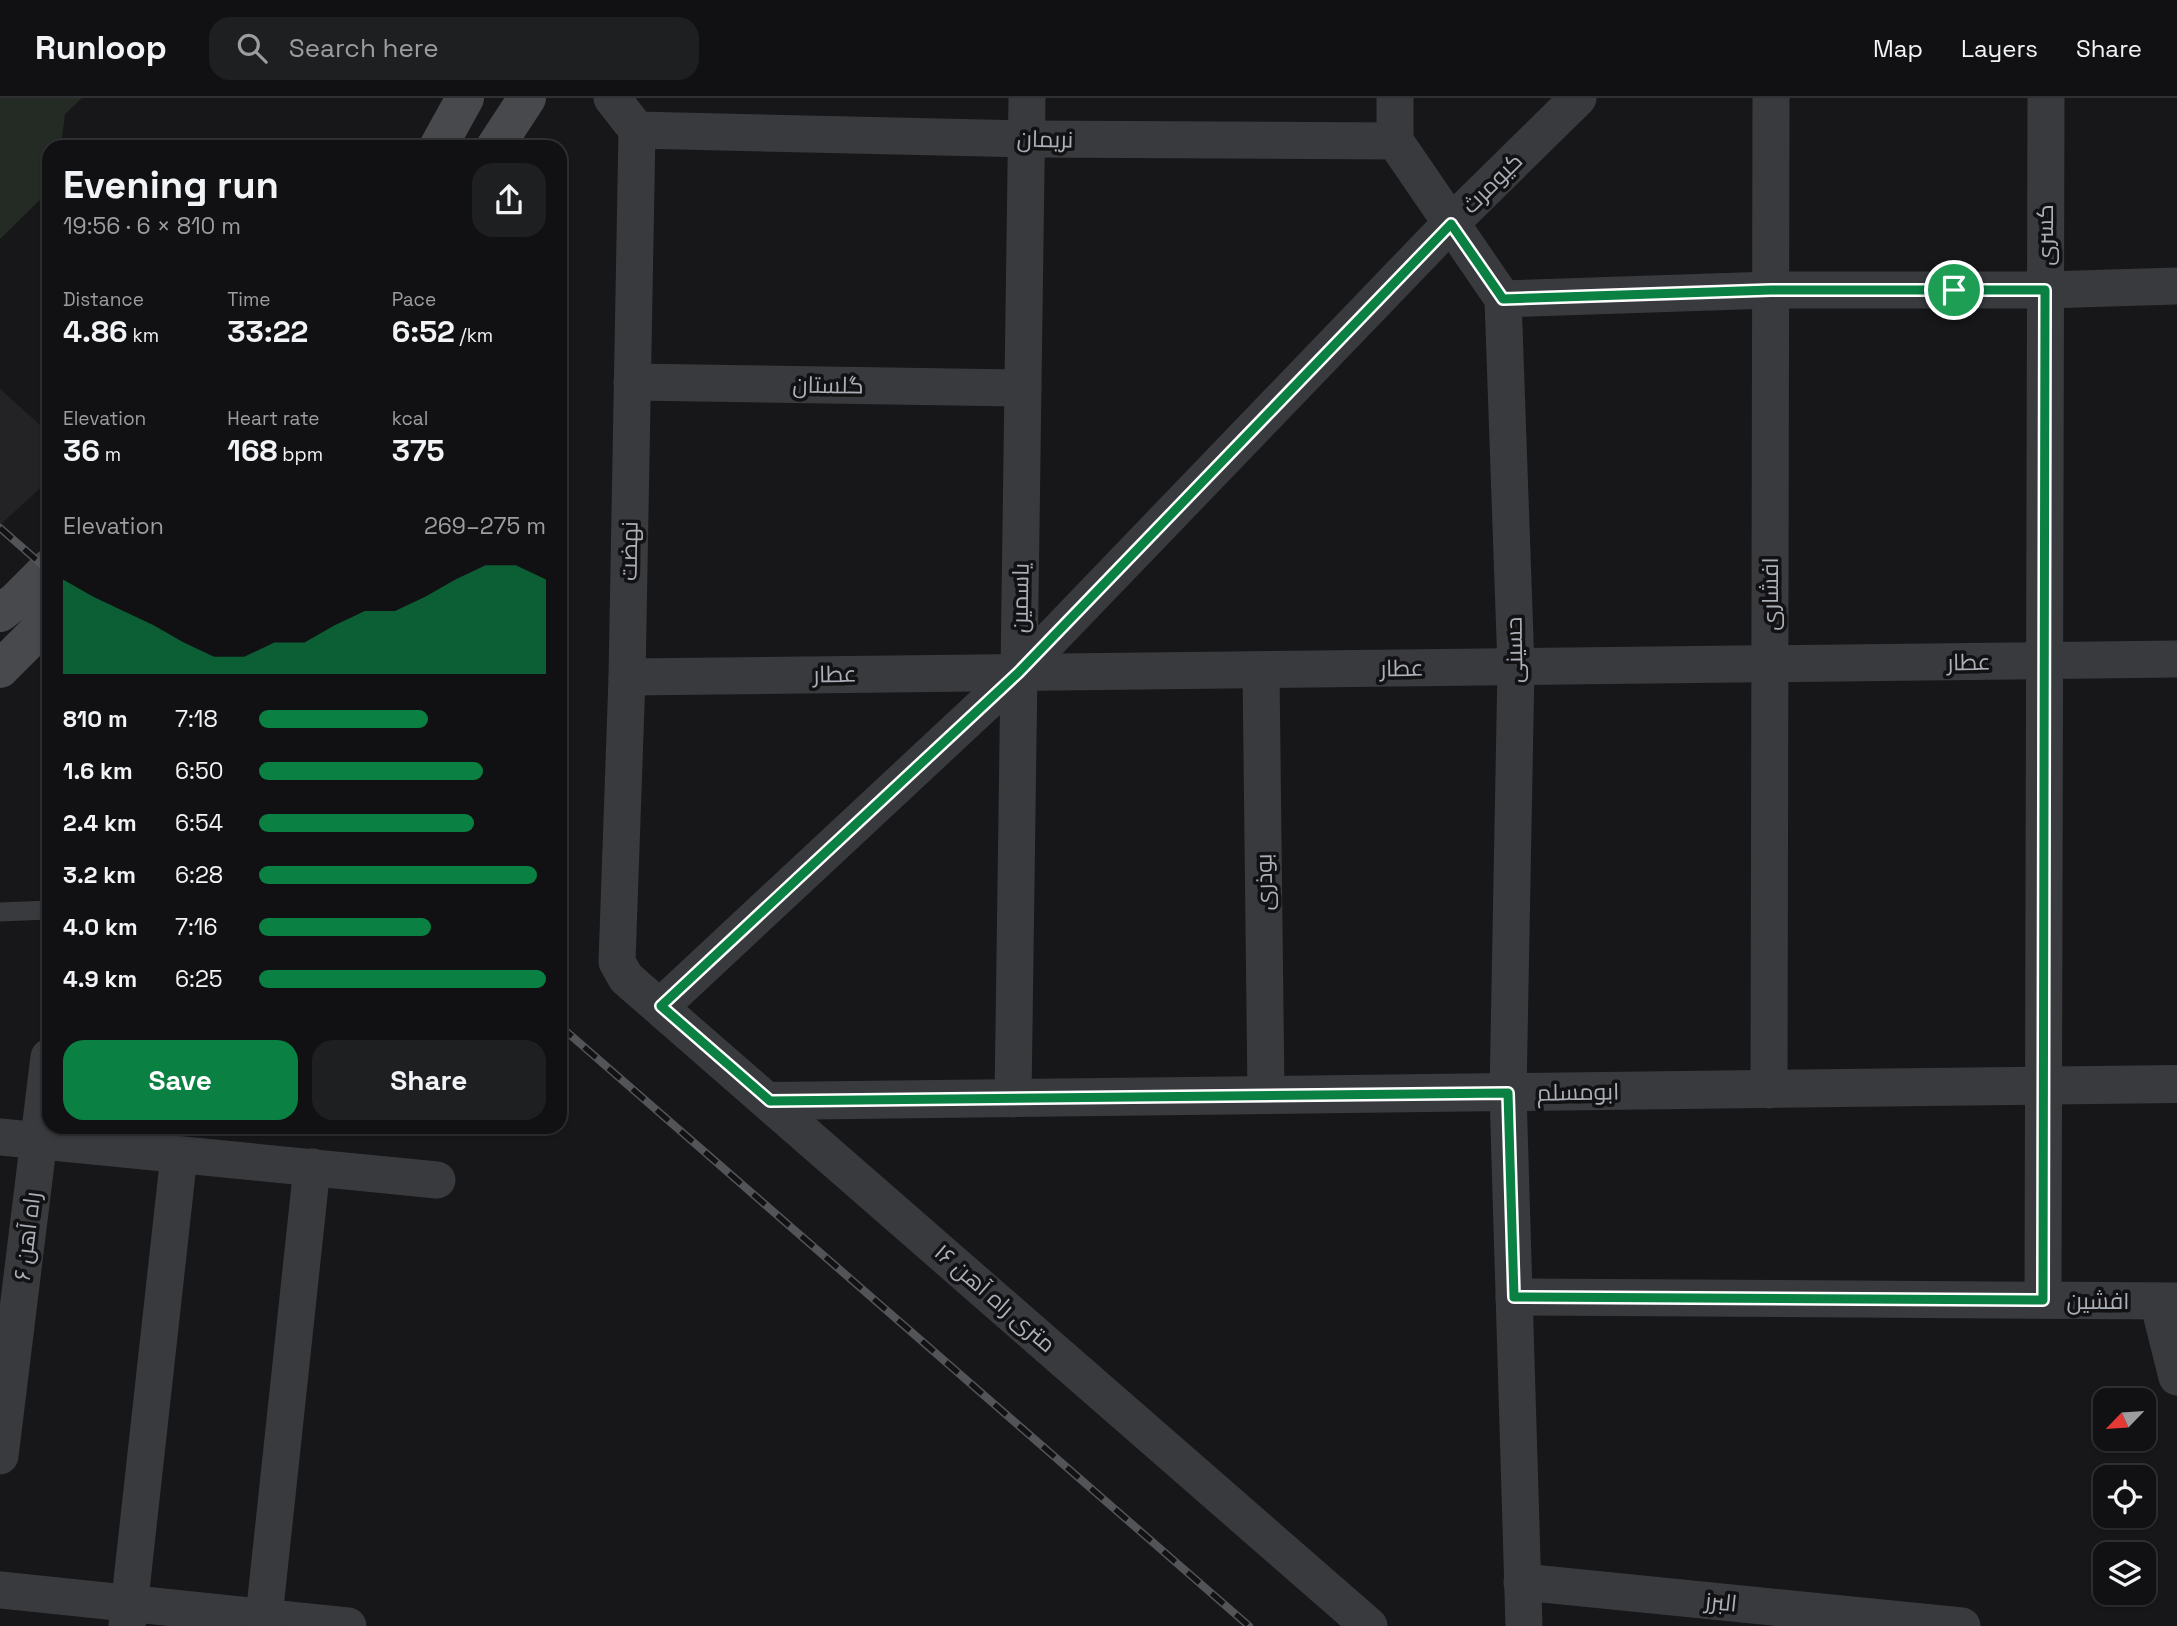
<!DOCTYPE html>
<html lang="en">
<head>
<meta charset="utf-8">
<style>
	:root { --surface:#111113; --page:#1e1f21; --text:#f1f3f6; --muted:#9c9da0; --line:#303133; --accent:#0b8043 }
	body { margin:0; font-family:"Space Grotesk",Cairo,sans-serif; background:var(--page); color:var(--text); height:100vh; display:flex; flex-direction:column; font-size:26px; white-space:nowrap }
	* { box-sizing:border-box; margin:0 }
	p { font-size:23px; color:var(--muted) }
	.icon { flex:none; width:38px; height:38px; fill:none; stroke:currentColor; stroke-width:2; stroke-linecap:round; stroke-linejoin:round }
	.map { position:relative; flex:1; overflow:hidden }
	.details { position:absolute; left:42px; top:42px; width:525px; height:994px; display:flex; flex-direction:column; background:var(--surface); border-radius:21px; box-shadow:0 2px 5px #0004,0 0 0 2px var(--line) }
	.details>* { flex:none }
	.needle { width:46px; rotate:245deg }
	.fabs { position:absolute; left:2093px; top:1290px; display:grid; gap:14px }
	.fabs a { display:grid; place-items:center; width:63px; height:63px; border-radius:14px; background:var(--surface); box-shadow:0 2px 5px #0004,0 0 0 2px var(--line); font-size:35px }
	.pin { position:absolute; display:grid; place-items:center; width:60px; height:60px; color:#fff; margin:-30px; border:4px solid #fff; border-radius:50%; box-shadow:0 2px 7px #0007 }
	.round { display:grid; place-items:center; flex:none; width:74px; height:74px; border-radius:21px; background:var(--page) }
	.summary { display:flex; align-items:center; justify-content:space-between; height:119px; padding:0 21px }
	h1 { font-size:38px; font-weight:600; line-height:52px }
	.metrics { display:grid; grid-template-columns:repeat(3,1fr); gap:10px; height:119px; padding:7px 21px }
	.metrics div { display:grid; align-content:center }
	.metrics b { font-size:30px; font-weight:600 }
	.metrics small { font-size:19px; font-weight:400 }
	.metrics p { font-size:19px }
	.chart { height:196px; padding:14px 21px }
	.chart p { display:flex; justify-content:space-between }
	.chart svg { width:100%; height:126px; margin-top:7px; fill:var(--accent); opacity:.7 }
	.primary-button { display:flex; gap:14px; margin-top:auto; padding:14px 21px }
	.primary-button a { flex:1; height:80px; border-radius:21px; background:var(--accent); color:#fff; font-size:28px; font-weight:600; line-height:80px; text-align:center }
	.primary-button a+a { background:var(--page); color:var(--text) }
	ul { padding:0 21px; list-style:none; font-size:23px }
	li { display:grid; grid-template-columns:112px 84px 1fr; align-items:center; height:52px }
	li i { height:18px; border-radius:9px; background:var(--accent) }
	header { display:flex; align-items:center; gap:42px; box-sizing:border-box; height:98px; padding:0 35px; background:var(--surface); border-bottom:2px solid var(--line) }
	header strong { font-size:33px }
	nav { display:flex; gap:38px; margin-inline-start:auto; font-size:24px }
	.search { width:490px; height:63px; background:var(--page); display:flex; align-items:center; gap:18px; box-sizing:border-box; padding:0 24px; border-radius:21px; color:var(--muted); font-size:26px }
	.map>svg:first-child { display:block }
	.built { fill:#232326 }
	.green { fill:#242a24 }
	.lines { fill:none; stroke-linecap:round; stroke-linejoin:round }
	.service { stroke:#393a3d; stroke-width:19 }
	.minor { stroke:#393a3d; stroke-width:37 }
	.tertiary { stroke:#393a3d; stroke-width:38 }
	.secondary { stroke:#47494d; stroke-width:38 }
	.rail-casing { stroke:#525458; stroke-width:8 }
	.rail { stroke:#121214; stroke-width:5; stroke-dasharray:16; stroke-linecap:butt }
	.route-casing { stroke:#fff; stroke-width:14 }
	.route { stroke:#0b8043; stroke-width:9 }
	.labels { text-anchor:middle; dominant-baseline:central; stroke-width:7; stroke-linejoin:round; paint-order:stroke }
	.street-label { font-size:23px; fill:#abafb7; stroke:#121214 }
</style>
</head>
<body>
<header>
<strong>Runloop</strong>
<div class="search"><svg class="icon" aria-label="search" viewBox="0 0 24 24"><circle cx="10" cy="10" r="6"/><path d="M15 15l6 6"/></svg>Search here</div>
<nav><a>Map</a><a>Layers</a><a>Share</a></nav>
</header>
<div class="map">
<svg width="2177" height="1528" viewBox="0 0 2177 1528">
	<rect width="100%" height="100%" fill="#171719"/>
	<polygon class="built" points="0,291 49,335 49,382 0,427"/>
	<polygon class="green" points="0,0 82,0 65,16 61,49 49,49 49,93 0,141"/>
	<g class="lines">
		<polyline class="service" points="0,814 49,812"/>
		<g class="minor">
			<polyline points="612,0 637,32"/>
			<polyline points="1395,0 1395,43"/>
			<polyline points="637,32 1027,41 1395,43 1503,201 1516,569 1508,995 1524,1528"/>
			<polyline points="637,32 627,579 617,864 626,880 1369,1528"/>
			<polyline points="1503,201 1771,192 2045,192 2177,188"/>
			<polyline points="632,284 1023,290"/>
			<polyline points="1261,572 1266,997"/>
			<polyline points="627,579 2177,561"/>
			<polyline points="661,908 1019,574 1450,126 1578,0"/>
			<polyline points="1769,992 1771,0"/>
			<polyline points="1013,1001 1027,0"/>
			<polyline points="0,1039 437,1082"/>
			<polyline points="1514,1199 2177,1203"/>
			<polyline points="2043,1202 2046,0"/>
			<polyline points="2158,1203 2177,1279"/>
			<polyline points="0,1358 49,959"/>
			<polyline points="1522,1484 1962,1528"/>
			<polyline points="0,1492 348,1528"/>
			<polyline points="264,1519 312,1069"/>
			<polyline points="127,1528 179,1057"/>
		</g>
		<polyline class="tertiary" points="770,1003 2177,986"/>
		<g class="secondary">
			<polyline points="438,49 465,0"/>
			<polyline points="495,49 527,0"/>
			<polyline points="0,515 16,503 49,470"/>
			<polyline points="0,571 49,522"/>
		</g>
		<g class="rail-casing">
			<g id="rail">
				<polyline points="0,430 49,473"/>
				<polyline points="560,928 1249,1528"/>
			</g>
		</g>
		<use href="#rail" class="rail"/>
	</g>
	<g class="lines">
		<g class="route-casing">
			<polygon id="route" points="1451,126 1503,201 1771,192 2045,192 2043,1202 1514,1199 1508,995 770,1003 661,908 1019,574"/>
		</g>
		<use href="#route" class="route"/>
	</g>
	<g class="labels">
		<g class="street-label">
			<text transform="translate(1045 41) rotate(1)">نریمان</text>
			<text transform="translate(1492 85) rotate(-45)">کیومرث</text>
			<text transform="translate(2045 137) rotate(-90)">کسری</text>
			<text transform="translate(828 287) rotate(1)">گلستان</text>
			<text transform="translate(629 453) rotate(-89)">نهضت</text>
			<text transform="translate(1770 496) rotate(-90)">افشاری</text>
			<text transform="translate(1020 500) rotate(-89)">یاسمین</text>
			<text transform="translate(1514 552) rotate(-91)">حسینی</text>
			<text transform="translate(1969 564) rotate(-1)">عطار</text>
			<text transform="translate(1402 570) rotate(-1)">عطار</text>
			<text transform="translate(835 576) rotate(-1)">عطار</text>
			<text transform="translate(1264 784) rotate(-91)">بوذری</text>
			<text transform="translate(1578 994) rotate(-1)">ابومسلم</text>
			<text transform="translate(27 1138) rotate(-83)">راه آهن ۶</text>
			<text transform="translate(995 1200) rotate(41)">۱۶ متری راه آهن</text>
			<text x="2098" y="1203">افشین</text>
			<text transform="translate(1721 1504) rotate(6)">البرز</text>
		</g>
	</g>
</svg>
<div class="fabs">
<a><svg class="needle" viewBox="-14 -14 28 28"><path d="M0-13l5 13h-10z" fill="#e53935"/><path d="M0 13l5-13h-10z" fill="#9c9da0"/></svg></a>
<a><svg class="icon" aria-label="locate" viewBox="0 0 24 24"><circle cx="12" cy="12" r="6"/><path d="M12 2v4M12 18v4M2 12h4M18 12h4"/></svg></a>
<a><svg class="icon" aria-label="layers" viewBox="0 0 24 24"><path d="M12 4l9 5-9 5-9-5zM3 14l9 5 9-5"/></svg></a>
</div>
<div class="pin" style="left:1954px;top:192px;background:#1e9e55"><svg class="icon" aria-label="arrive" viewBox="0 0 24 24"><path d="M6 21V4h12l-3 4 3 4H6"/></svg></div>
<section class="details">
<div class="summary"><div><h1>Evening run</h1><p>19:56 · 6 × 810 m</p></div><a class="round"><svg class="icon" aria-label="share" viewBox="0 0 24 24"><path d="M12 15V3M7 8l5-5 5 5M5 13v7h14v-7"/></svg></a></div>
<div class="metrics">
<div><p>Distance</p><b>4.86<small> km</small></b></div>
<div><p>Time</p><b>33:22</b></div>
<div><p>Pace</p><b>6:52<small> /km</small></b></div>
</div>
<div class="metrics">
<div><p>Elevation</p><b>36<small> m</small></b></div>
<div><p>Heart rate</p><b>168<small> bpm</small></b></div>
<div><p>kcal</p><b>375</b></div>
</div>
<div class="chart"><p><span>Elevation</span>269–275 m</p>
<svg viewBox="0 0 160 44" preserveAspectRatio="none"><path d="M0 44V11L10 17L20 22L30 27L40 33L50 38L60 38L70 33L80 33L90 27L100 22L110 22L120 17L130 11L140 6L150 6L160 11V44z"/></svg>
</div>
<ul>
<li><b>810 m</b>7:18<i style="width:59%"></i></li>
<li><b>1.6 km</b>6:50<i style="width:78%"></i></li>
<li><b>2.4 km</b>6:54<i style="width:75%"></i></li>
<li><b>3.2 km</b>6:28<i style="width:97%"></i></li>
<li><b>4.0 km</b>7:16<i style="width:60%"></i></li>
<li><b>4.9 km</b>6:25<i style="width:100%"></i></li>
</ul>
<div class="primary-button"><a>Save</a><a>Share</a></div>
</section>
</div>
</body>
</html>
